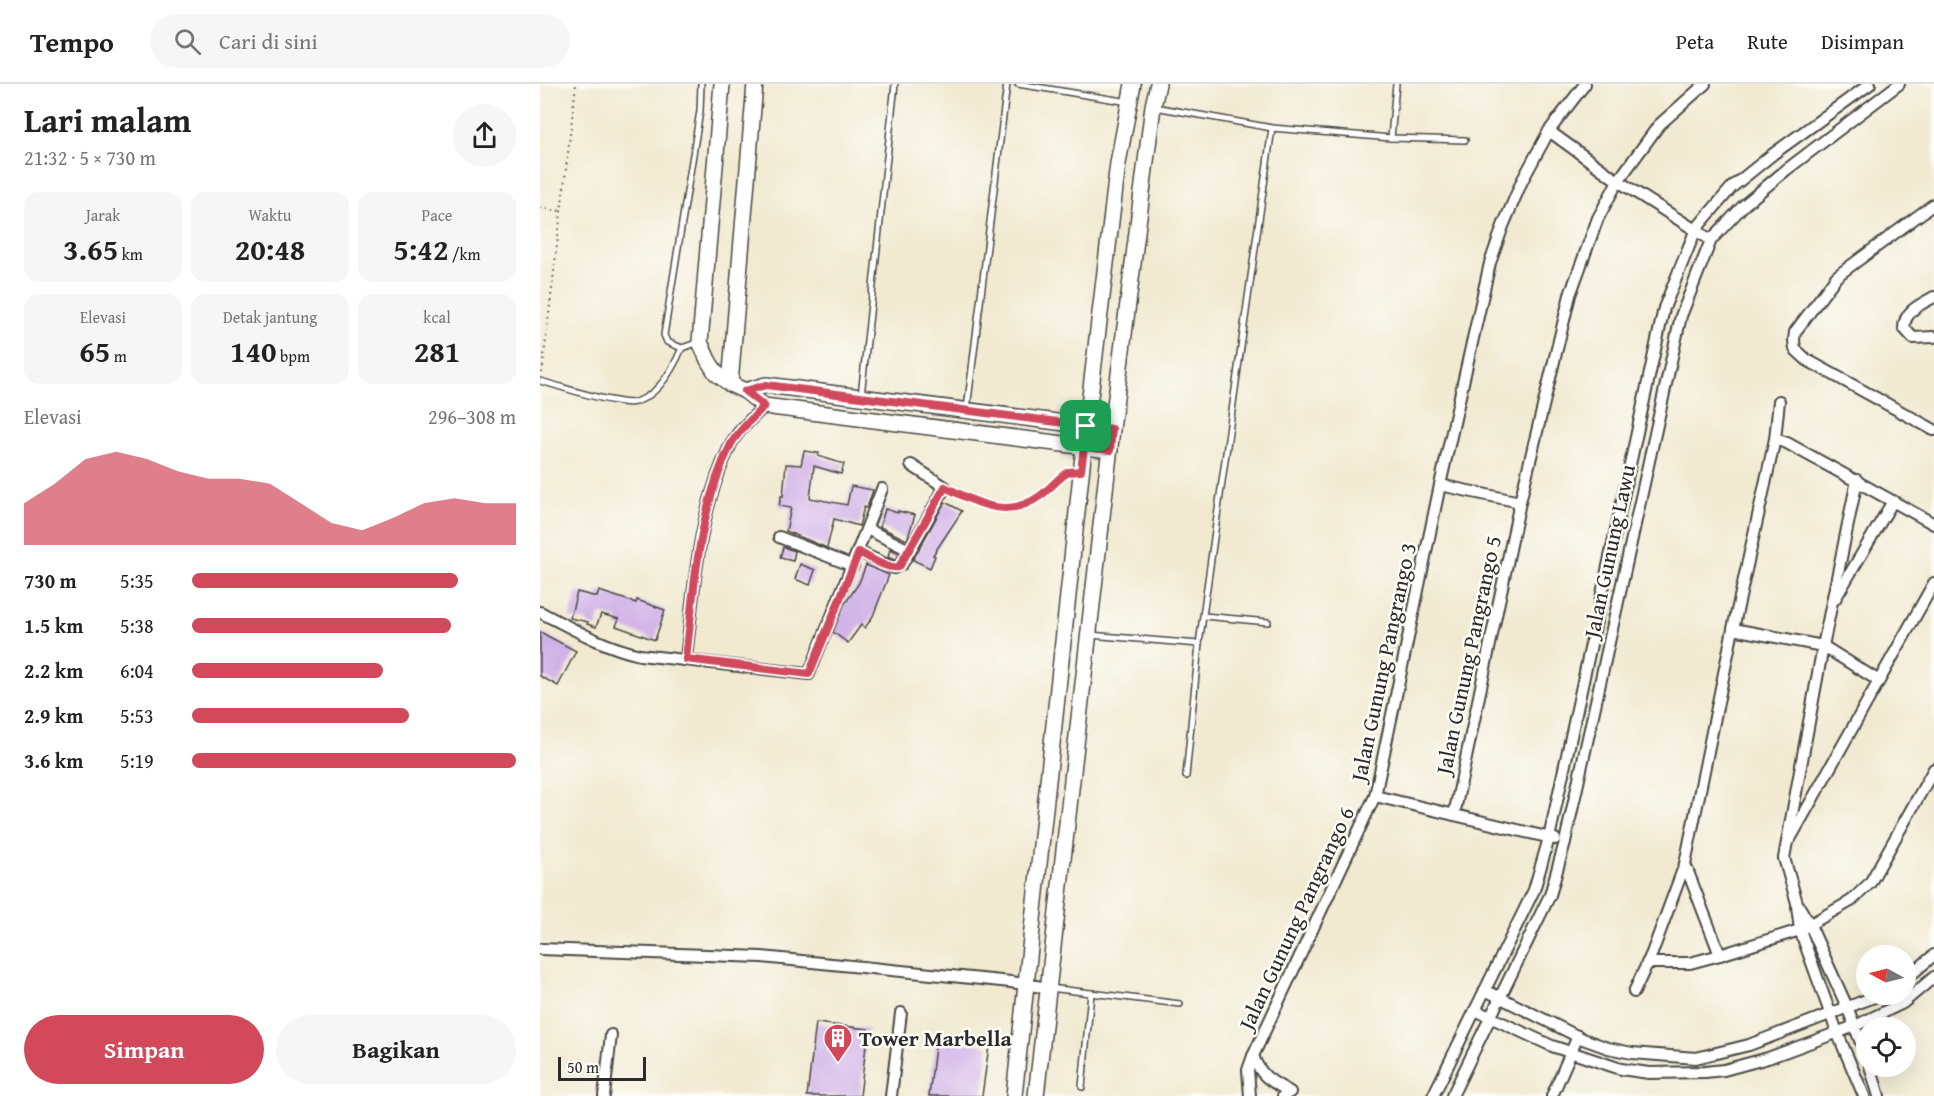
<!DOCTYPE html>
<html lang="id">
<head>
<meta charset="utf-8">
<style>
	:root { --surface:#fff; --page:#f6f6f6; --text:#222; --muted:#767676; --line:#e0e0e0; --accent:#d1495b }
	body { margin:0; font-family:"Gentium Book Plus",serif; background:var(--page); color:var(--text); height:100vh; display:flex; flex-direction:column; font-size:22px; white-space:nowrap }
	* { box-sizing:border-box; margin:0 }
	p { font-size:20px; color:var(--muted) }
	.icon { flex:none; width:33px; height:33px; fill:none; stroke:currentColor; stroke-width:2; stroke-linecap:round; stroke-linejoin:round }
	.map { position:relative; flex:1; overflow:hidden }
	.details { display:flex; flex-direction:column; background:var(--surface); width:540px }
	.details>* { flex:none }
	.needle { width:39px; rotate:277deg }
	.tools { position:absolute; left:1316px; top:861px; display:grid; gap:12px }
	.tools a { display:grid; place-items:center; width:60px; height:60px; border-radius:50%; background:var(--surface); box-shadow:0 6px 24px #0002; font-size:30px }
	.scale { position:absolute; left:18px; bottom:15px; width:88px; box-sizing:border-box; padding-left:6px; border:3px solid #2b2b2b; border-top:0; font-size:16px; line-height:21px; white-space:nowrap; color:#2b2b2b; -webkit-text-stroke:4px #fdfcf7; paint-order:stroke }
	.pin { position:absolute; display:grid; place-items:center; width:51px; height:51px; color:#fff; margin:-26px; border-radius:12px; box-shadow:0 3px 9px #0006 }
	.round { display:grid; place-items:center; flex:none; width:63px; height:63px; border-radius:32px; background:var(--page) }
	.summary { display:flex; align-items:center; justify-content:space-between; height:102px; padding:0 24px }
	h1 { font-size:33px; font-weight:600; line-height:45px }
	.stats { display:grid; grid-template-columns:repeat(3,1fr); gap:9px; height:102px; padding:6px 24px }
	.stats div { display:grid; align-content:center; border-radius:15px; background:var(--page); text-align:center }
	.stats b { font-size:30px; font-weight:600 }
	.stats small { font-size:16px; font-weight:400 }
	.stats p { font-size:16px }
	.chart { height:168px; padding:12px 24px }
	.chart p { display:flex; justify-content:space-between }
	.chart svg { width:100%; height:108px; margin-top:6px; fill:var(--accent); opacity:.7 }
	.button { display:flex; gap:12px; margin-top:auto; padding:12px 24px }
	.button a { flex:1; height:69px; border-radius:36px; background:var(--accent); color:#fff; font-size:24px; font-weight:600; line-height:69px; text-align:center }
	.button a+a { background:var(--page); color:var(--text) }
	ul { padding:0 24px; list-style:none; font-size:20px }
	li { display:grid; grid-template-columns:96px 72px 1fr; align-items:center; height:45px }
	li i { height:15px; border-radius:8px; background:var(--accent) }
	header { display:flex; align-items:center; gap:36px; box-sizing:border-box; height:84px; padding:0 30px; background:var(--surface); border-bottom:2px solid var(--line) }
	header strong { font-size:28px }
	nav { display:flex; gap:33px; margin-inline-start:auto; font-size:21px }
	.search { width:420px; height:54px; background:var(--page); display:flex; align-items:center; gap:15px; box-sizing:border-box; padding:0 21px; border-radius:33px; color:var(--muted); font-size:22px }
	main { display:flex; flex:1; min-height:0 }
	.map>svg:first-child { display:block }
	.building { fill:#d1b2e8 }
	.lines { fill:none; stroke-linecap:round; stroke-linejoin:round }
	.lane-casing { stroke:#494844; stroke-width:8 }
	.street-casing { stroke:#494844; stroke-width:14 }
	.secondary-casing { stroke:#494844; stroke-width:18 }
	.path { stroke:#494844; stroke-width:2; stroke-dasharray:1.5 4.5; stroke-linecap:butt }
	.lane { stroke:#fff; stroke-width:5 }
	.street { stroke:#fff; stroke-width:10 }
	.secondary { stroke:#fff; stroke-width:15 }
	.route-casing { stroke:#fff; stroke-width:12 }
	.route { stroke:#d1495b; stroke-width:8 }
	.labels { text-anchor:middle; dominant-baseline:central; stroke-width:5; stroke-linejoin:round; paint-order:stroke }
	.street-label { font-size:22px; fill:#2b2b2b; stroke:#fdfcf7 }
	.poi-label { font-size:22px; font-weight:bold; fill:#2b2b2b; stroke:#fdfcf7; text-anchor:start }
</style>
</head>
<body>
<header>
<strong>Tempo</strong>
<div class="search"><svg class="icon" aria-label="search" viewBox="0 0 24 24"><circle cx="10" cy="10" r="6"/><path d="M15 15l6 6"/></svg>Cari di sini</div>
<nav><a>Peta</a><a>Rute</a><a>Disimpan</a></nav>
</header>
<main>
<section class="details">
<div class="summary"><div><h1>Lari malam</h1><p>21:32 · 5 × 730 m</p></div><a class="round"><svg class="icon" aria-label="share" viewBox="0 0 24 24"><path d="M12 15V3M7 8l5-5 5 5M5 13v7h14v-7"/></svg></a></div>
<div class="stats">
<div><p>Jarak</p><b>3.65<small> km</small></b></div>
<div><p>Waktu</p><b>20:48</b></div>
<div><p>Pace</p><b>5:42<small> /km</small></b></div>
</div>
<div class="stats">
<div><p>Elevasi</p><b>65<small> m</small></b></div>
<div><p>Detak jantung</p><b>140<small> bpm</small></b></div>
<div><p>kcal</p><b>281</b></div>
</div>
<div class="chart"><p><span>Elevasi</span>296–308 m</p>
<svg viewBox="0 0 160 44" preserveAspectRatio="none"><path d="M0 44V27L10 19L20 9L30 6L40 9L50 14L60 17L70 17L80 19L90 27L100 35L110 38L120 33L130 27L140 25L150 27L160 27V44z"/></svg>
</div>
<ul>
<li><b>730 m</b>5:35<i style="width:82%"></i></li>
<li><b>1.5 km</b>5:38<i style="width:80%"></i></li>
<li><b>2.2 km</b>6:04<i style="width:59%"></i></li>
<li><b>2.9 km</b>5:53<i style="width:67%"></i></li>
<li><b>3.6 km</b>5:19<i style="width:100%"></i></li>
</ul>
<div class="button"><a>Simpan</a><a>Bagikan</a></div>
</section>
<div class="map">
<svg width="1394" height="1012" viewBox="0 0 1394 1012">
	<rect width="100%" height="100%" fill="#fdfcf7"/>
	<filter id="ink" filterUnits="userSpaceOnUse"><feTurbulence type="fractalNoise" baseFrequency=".0167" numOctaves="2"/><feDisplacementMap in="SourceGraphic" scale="12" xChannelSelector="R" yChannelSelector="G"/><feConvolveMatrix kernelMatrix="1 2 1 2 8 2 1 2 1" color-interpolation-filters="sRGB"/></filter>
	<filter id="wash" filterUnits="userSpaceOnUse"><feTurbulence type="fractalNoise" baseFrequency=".008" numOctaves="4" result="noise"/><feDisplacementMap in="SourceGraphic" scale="24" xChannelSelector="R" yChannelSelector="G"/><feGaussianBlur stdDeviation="1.35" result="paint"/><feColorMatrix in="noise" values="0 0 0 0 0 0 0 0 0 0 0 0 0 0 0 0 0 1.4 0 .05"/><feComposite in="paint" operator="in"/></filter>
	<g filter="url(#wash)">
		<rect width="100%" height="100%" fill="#f1ead1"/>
		<g id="blocks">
			<g class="building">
				<polygon points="264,367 279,369 278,372 304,380 301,390 274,382 270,414 307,421 311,402 333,406 327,424 324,423 319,442 294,435 287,464 246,447 251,424 239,422 241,412 243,412 246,380 261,381"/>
				<polygon points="405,418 422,427 393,471 395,472 390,484 373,476"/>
				<polygon points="345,425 358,429 358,427 375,431 367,456 340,443"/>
				<polygon points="243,463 255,467 253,477 240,474"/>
				<polygon points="350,465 359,470 357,474 354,476 348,473"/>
				<polygon points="260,480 275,486 270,501 255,495"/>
				<polygon points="326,481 349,491 333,532 325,544 321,541 308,559 293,548 304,521 319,499"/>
				<polygon points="59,507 96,519 97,516 125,526 115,556 76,542 79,535 61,530 56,543 47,540 48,538 30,534 37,508 57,513"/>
				<polygon points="0,548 36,567 18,602 0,592"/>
				<polygon points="276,939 328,945 320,1012 267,1012"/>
				<polygon points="396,955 449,962 442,1012 389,1012"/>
			</g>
		</g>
	</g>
	<g filter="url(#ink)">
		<use href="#blocks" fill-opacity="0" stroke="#494844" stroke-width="1.5"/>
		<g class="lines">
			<g class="lane-casing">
				<g id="lane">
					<polyline points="478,0 589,18"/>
					<polyline points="615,23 732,44 659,560 646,692"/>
					<polyline points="732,44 851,54 925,56"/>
					<polyline points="851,54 856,0"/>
					<polyline points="142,264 127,258 124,251 160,27 161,0"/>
					<path d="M0 297C26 304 50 313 76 317 82 318 89 320 95 318 118 312 133 285 142 264L159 258"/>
					<polyline points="321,312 355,0"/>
					<polyline points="427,325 467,0"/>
					<polyline points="664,532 728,538"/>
					<polyline points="550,551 659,560"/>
					<polyline points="510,904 640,920"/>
					<polyline points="542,1003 551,909"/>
				</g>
			</g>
			<g class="street-casing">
				<g id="street">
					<polyline points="1009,47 1078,97 1171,156"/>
					<polyline points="1394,120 1297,192 1255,248 1254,256 1255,265 1267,276 1394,346"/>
					<path d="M1394 213C1381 220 1364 227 1364 244L1373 254 1394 253"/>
					<polyline points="1235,355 1247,359 1394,440"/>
					<polyline points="1317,396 1283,562 1244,774 1257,819 1270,841 1308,925 1326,972"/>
					<polyline points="900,401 980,418"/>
					<polyline points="327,445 369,466"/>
					<polyline points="239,453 313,482"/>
					<polyline points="319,468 354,484 362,480 405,403 371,381"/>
					<polyline points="1295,515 1353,417"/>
					<path d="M0 528C33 545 64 563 100 571L269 590 342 405"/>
					<polyline points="1193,545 1283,562 1339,597"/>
					<path d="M146 575C154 504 158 426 191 360 198 346 214 333 224 322"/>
					<polyline points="835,712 1015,755"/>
					<polyline points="914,731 980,418 1030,211 1058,134 1078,97 1119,41 1165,0"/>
					<polyline points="1250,755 1394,499"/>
					<polyline points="1145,780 1180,871"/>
					<polyline points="1257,822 1260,846 1297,948 1324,1012"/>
					<polyline points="0,865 222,873 471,898 508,904"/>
					<polyline points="1107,879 1150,879 1180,871 1260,846 1311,817 1330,799 1394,685"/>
					<polyline points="1365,896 1394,871"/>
					<polyline points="945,906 1043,955 1068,964 1092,969 1156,974 1209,961 1342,910"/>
					<polyline points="1094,908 1112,869 1145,780 1193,545 1235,355 1239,317"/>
					<polyline points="935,926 1012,962 1081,985 1109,989 1165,988 1184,986 1228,974 1315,942 1363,919 1394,893"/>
					<polyline points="713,972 835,712 900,401 950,179 963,142 982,97 1009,47 1045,0"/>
					<polyline points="1330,982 1339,1012"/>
					<polyline points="64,1012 71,951"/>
					<polyline points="351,1012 361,929"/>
					<path d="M710 1012 708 986 713 972C721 993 731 997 750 1008L743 1012"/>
					<polyline points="893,1012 994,806 1009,754 1124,224 1156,145 1192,103 1233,70 1330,0"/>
					<polyline points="912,1012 1010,811 1025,758 1141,232 1171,156 1204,121 1246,86 1359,0"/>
					<polyline points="1012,1012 1038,952"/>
				</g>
			</g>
			<g class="secondary-casing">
				<g id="secondary">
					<polyline points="182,0 160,258 168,276 176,289 190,300 205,307 224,322 570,366"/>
					<polyline points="190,300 215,0"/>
					<polyline points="205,307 226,301 572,345"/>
					<polyline points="474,1012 544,363 578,79 593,0"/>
					<polyline points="496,1012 572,345 613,22 618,0"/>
				</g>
			</g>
			<g class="path">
				<polyline points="0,124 21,127"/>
				<polyline points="2,289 36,0"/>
				<path d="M415 409C445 423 472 434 500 412 510 404 518 392 529 387"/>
			</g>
			<use href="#lane" class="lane"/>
			<use href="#street" class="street"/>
			<use href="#secondary" class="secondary"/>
		</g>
	</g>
	<g class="lines" filter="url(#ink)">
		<g class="route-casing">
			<path id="route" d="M226 301 572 345 570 366 544 363 541 387 528 388C518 394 510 405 500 412 467 436 437 419 405 403L359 483C346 485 330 474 319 468L269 590 146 575C154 504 158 426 191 360 199 346 214 333 224 322L205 307Z"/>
		</g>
		<use href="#route" class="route"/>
	</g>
	<defs>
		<g id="building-pin" transform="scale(1.5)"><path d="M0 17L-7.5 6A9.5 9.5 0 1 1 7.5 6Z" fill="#d1495b" stroke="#fdfcf7"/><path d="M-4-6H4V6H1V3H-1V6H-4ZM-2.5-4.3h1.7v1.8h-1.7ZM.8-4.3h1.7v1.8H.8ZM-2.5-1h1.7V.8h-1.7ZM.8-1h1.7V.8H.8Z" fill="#fff"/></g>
	</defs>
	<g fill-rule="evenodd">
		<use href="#building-pin" x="298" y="954"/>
	</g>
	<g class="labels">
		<g class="street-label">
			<text transform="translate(1069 467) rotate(-78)">Jalan Gunung Lawu</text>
			<text transform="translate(928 571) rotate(-78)">Jalan Gunung Pangrango 5</text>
			<text transform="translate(843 578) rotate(-78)">Jalan Gunung Pangrango 3</text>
			<text transform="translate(756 834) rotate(-65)">Jalan Gunung Pangrango 6</text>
		</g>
		<g class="poi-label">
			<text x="319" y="954">Tower Marbella</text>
		</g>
	</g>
</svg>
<div class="tools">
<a><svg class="needle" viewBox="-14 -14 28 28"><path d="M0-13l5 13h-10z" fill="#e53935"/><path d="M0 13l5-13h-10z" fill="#767676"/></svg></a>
<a><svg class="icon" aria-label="locate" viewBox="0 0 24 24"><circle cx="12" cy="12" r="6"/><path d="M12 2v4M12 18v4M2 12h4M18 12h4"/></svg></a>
</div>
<div class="scale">50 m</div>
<div class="pin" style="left:546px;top:342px;background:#1e9e55"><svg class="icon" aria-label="arrive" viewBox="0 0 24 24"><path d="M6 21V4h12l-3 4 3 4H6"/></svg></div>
</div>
</main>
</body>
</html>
